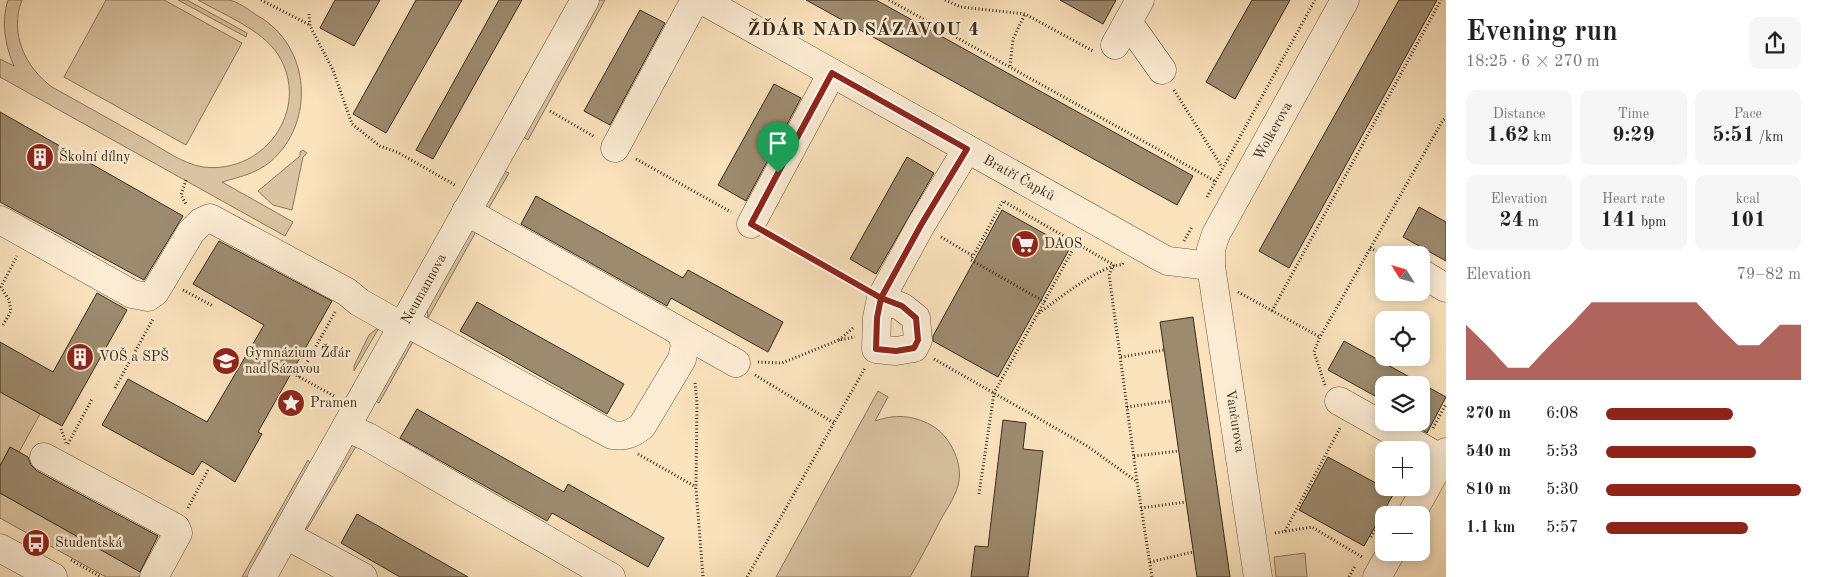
<!DOCTYPE html>
<html lang="en">
<head>
<meta charset="utf-8">
<style>
	:root { --surface:#fff; --page:#f6f6f6; --text:#222; --muted:#767676; --accent:#8f2418 }
	body { margin:0; font-family:"Old Standard TT",serif; background:var(--page); color:var(--text); height:100vh; display:flex; flex-direction:column; font-size:19px; white-space:nowrap }
	* { box-sizing:border-box; margin:0 }
	p { font-size:16px; color:var(--muted) }
	.icon { flex:none; width:28px; height:28px; fill:none; stroke:currentColor; stroke-width:2; stroke-linecap:round; stroke-linejoin:round }
	.map { position:relative; flex:1; overflow:hidden }
	.side { display:flex; flex-direction:column; background:var(--surface); width:375px }
	.side>* { flex:none }
	.needle { width:32px; rotate:307deg }
	.fabs { position:absolute; left:1375px; top:246px; display:grid; gap:10px }
	.fabs a { display:grid; place-items:center; width:55px; height:55px; border-radius:10px; background:var(--surface); box-shadow:0 2px 12px #0003; font-size:25px }
	.pin { position:absolute; display:grid; place-items:center; width:42px; height:42px; color:#fff; margin:-51px -21px; border-radius:50% 50% 50% 0; rotate:-45deg; box-shadow:0 0 5px #0007 }
	.pin .icon { rotate:45deg }
	.round { display:grid; place-items:center; flex:none; width:52px; height:52px; border-radius:10px; background:var(--page) }
	.headline { display:flex; align-items:center; justify-content:space-between; height:85px; padding:0 20px }
	h1 { font-size:28px; font-weight:600; line-height:38px }
	.metrics { display:grid; grid-template-columns:repeat(3,1fr); gap:8px; height:85px; padding:5px 20px }
	.metrics div { display:grid; align-content:center; border-radius:10px; background:var(--page); text-align:center }
	.metrics b { font-size:21px; font-weight:600 }
	.metrics small { font-size:14px; font-weight:400 }
	.metrics p { font-size:14px }
	.chart { height:140px; padding:10px 20px }
	.chart p { display:flex; justify-content:space-between }
	.chart svg { width:100%; height:90px; margin-top:5px; fill:var(--accent); opacity:.7 }
	ul { padding:0 20px; list-style:none; font-size:16px }
	li { display:grid; grid-template-columns:80px 60px 1fr; align-items:center; height:38px }
	li i { height:12px; border-radius:6px; background:var(--accent) }
	main { display:flex; flex:1; min-height:0 }
	.map>svg:first-child { display:block }
	.green { fill:#d9c3a1; stroke:#89785e }
	.building { fill:#9d8b6f; stroke:#392c1b }
	.lines { fill:none; stroke-linecap:round; stroke-linejoin:round }
	.minor-casing { stroke:#695a43; stroke-width:29 }
	.path { stroke:#392c1b; stroke-width:3; stroke-dasharray:1 2.5; stroke-linecap:butt }
	.minor { stroke:#fcecd3; stroke-width:28 }
	.route-casing { stroke:#fff; stroke-width:10 }
	.route { stroke:#8f2418; stroke-width:6 }
	.labels { text-anchor:middle; dominant-baseline:central; stroke-width:5; stroke-linejoin:round; paint-order:stroke }
	.street-label { font-size:14px; fill:#392c1b; stroke:#fcecd3 }
	.poi-label { font-size:14px; fill:#392c1b; stroke:#fcecd3; text-anchor:start }
	.district-label { font-size:19px; font-weight:bold; letter-spacing:1px; fill:#392c1b; stroke:#fcecd3 }
</style>
</head>
<body>
<main>
<div class="map">
<svg width="1446" height="577" viewBox="0 0 1446 577">
	<rect width="100%" height="100%" fill="#fae2bc"/>
	<filter id="stains"><feTurbulence type="fractalNoise" baseFrequency=".004" numOctaves="4"/><feColorMatrix values="0 0 0 0 .2 0 0 0 0 .09 0 0 0 0 .02 0 0 0 .5 -.17"/></filter>
	<radialGradient id="worn" r=".72"><stop offset=".6" stop-color="#630" stop-opacity="0"/><stop offset="1" stop-color="#630" stop-opacity=".3"/></radialGradient>
	<g class="green">
		<path d="M8 0H22C9 33 25 67 52 87 83 104 114 122 145 139 163 149 183 164 203 167 268 175 315 102 274 49 257 28 221 13 198 0 208 0 219 0 228 0 238 1 250 11 258 16 311 46 316 123 270 162 255 174 239 177 222 182L293 222 285 236 0 77V59L14 66C5 45 1 22 8 0Z"/>
		<polygon points="106,0 164,0 242,43 186,145 64,77"/>
		<polygon points="178,0 187,0 247,33 246,37"/>
		<polygon points="598,0 605,0 528,140 522,136"/>
		<polygon points="303,150 307,153 303,157 292,210 273,205 258,191 300,156 300,152"/>
		<polygon points="502,170 509,173 486,213 484,203"/>
		<polygon points="473,227 478,228 428,318 427,309"/>
		<polygon points="380,326 354,371 354,366 369,335"/>
		<polygon points="415,338 379,403 374,400 407,342"/>
		<polygon points="0,391 40,414 19,452 10,447 0,466"/>
		<path d="M878 391 888 397 875 421C895 414 912 415 931 425 949 435 962 460 959 481 957 494 948 507 941 519 931 539 921 558 910 577H776Z"/>
		<polygon points="352,443 358,443 307,529 306,523"/>
		<polygon points="308,460 312,466 250,577 242,577"/>
		<polygon points="0,493 142,572 139,577 106,577 0,518"/>
		<polygon points="1305,553 1307,577 1276,577 1274,557"/>
	</g>
	<g class="building">
		<polygon points="335,0 380,0 354,46 320,28"/>
		<polygon points="416,0 462,0 386,133 353,114"/>
		<polygon points="499,0 522,0 433,159 416,150"/>
		<polygon points="806,0 876,0 1193,176 1177,205"/>
		<polygon points="1060,0 1116,0 1103,24"/>
		<polygon points="1252,0 1290,0 1235,99 1206,82"/>
		<polygon points="1399,0 1437,0 1289,268 1259,251"/>
		<polygon points="640,10 665,23 610,125 584,111"/>
		<polygon points="774,84 801,98 746,201 718,185"/>
		<polygon points="0,112 183,216 144,280 0,202"/>
		<polygon points="907,157 934,173 876,274 850,259"/>
		<polygon points="536,196 683,278 688,270 783,322 768,352 671,298 667,306 521,224"/>
		<polygon points="1419,207 1446,222 1446,261 1403,237"/>
		<polygon points="1002,210 1070,248 998,377 933,341 933,336"/>
		<polygon points="219,241 332,301 258,432 262,434 235,482 202,461 193,475 102,425 128,379 207,422 264,325 193,284"/>
		<polygon points="97,293 127,310 62,426 0,392 0,342 53,372"/>
		<polygon points="477,302 624,384 607,414 460,331"/>
		<polygon points="1193,317 1230,577 1197,577 1160,322"/>
		<polygon points="1344,341 1446,397 1427,433 1421,429 1421,385 1384,385 1384,401 1328,370"/>
		<polygon points="417,409 564,492 568,484 664,538 648,567 552,513 547,521 400,438"/>
		<polygon points="1003,420 1026,423 1023,449 1043,451 1028,577 971,577 975,546 988,547"/>
		<polygon points="10,447 28,457 31,465 37,471 158,536 140,572 0,493 0,466"/>
		<polygon points="1328,457 1394,493 1364,546 1299,510"/>
		<polygon points="357,514 468,577 400,577 341,543"/>
	</g>
	<g class="lines">
		<g class="minor-casing">
			<g id="minor">
				<polyline points="702,0 1160,257 1168,261 1211,266"/>
				<polyline points="1128,22 1162,70"/>
				<polyline points="1115,45 1140,0"/>
				<polyline points="615,148 695,0"/>
				<polyline points="466,211 736,363"/>
				<polyline points="0,220 132,294 148,297 155,292 191,232 201,222 210,218 347,292 359,302 403,327"/>
				<polyline points="751,224 832,73"/>
				<polyline points="1421,273 1446,288"/>
				<polyline points="881,298 902,307 916,318 918,340 914,348 896,351 876,349 877,318 881,298 921,225 967,149"/>
				<path d="M405 322 612 435C625 437 632 434 642 426L682 359 685 345 682 334"/>
				<polyline points="1339,401 1442,459"/>
				<polyline points="346,427 368,437 611,577"/>
				<polyline points="44,457 176,528 178,533 154,577"/>
				<polyline points="1411,515 1446,452"/>
				<polyline points="286,535 363,577"/>
				<polyline points="0,548 53,577"/>
				<polyline points="262,577 585,0"/>
				<polyline points="1258,577 1211,266 1211,249 1216,234 1345,0"/>
				<polyline points="1377,577 1391,552"/>
			</g>
		</g>
		<g class="path">
			<polyline points="261,0 310,25"/>
			<polyline points="889,0 1215,181"/>
			<polyline points="945,0 961,7 1025,14 1093,51"/>
			<polyline points="309,14 310,26 333,70 352,124 380,146 397,152 455,185"/>
			<polyline points="1010,66 1013,39 1025,14"/>
			<polyline points="1174,90 1222,167"/>
			<polyline points="550,111 595,137"/>
			<polyline points="636,159 731,212"/>
			<polyline points="186,180 181,195 186,204"/>
			<polyline points="1207,197 1315,0"/>
			<polyline points="771,235 861,287"/>
			<polyline points="941,237 973,256"/>
			<polyline points="1184,241 1192,227"/>
			<polyline points="1370,248 1384,255"/>
			<polyline points="1114,265 1109,274 1137,481 1152,577"/>
			<polyline points="183,290 213,306"/>
			<polyline points="1238,292 1320,337"/>
			<polyline points="1045,302 971,260 1003,201 1114,265"/>
			<polyline points="1272,311 1441,0"/>
			<path d="M1039 313C1057 300 1102 264 1122 265L1123 263"/>
			<polyline points="3,325 11,311 9,300 1,287 17,256"/>
			<polyline points="839,340 853,328"/>
			<polyline points="1121,357 1164,350"/>
			<polyline points="934,359 1087,446 1136,481"/>
			<polyline points="758,362 782,363 839,340 855,337"/>
			<polyline points="290,372 336,397"/>
			<polyline points="755,375 834,423"/>
			<polyline points="299,377 335,312"/>
			<polyline points="695,383 697,402 696,488 703,577"/>
			<polyline points="1325,385 1314,352 1320,337 1443,120 1446,118"/>
			<polyline points="115,388 153,319"/>
			<polyline points="1127,407 1171,401"/>
			<polyline points="1433,428 1446,404"/>
			<polyline points="61,429 66,443"/>
			<polyline points="68,444 92,399"/>
			<polyline points="638,454 696,487"/>
			<polyline points="1134,456 1179,451"/>
			<polyline points="979,494 994,393 1077,242"/>
			<polyline points="188,508 208,470"/>
			<polyline points="1141,508 1186,502"/>
			<polyline points="1285,531 1340,428"/>
			<polyline points="1275,533 1312,527 1362,557"/>
			<polyline points="1371,537 1388,508"/>
			<polyline points="71,560 101,577"/>
			<polyline points="1150,562 1193,552"/>
			<polyline points="747,577 865,368"/>
			<polyline points="1349,577 1355,566"/>
		</g>
		<use href="#minor" class="minor"/>
	</g>
	<g class="lines">
		<g class="route-casing">
			<polyline id="route" points="778,173 751,224 881,298 877,318 876,349 896,351 914,348 918,340 916,318 902,306 881,298 921,225 967,149 832,73 778,173"/>
		</g>
		<use href="#route" class="route"/>
	</g>
	<defs>
		<g id="building-disc" transform="scale(1.4375)"><circle r="9.5" fill="#8f2418" stroke="#fcecd3"/><path d="M-4-6H4V6H1V3H-1V6H-4ZM-2.5-4.3h1.7v1.8h-1.7ZM.8-4.3h1.7v1.8H.8ZM-2.5-1h1.7V.8h-1.7ZM.8-1h1.7V.8H.8Z" fill="#fff"/></g>
		<g id="supermarket-disc" transform="scale(1.4375)"><circle r="9.5" fill="#8f2418" stroke="#fcecd3"/><path d="M-6-5.5h2.5l.6 2H6L4.5 2H-2.5L-4.4-4H-6ZM-1.5 3.2a1.3 1.3 0 1 0 .1 0ZM3 3.2a1.3 1.3 0 1 0 .1 0Z" fill="#fff"/></g>
		<g id="school-disc" transform="scale(1.4375)"><circle r="9.5" fill="#8f2418" stroke="#fcecd3"/><path d="M0-5L7-2L0 1L-7-2ZM-4 1L0 2.5L4 1V4Q0 6-4 4Z" fill="#fff"/></g>
		<g id="sight-disc" transform="scale(1.4375)"><circle r="9.5" fill="#8f2418" stroke="#fcecd3"/><path d="M0-6L1.8-2.2L6-1.7L2.9 1.2L3.7 5.4L0 3.3L-3.7 5.4L-2.9 1.2L-6-1.7L-1.8-2.2Z" fill="#fff"/></g>
		<g id="bus-disc" transform="scale(1.4375)"><circle r="9.5" fill="#8f2418" stroke="#fcecd3"/><path d="M-5-6H5V4H4V6H2V4H-2V6H-4V4H-5ZM-3.5-4V0h7V-4ZM-3.5 1.2v1.5H-2V1.2ZM2 1.2v1.5H3.5V1.2Z" fill="#fff"/></g>
	</defs>
	<g fill-rule="evenodd">
		<use href="#building-disc" x="40" y="157"/>
		<use href="#supermarket-disc" x="1025" y="244"/>
		<use href="#building-disc" x="80" y="357"/>
		<use href="#school-disc" x="226" y="361"/>
		<use href="#sight-disc" x="291" y="403"/>
		<use href="#bus-disc" x="36" y="543"/>
	</g>
	<g class="labels">
		<g class="street-label">
			<text transform="translate(1273 131) rotate(-61)">Wolkerova</text>
			<text transform="translate(1019 178) rotate(29)">Bratří Čapků</text>
			<text transform="translate(424 289) rotate(-61)">Neumannova</text>
			<text transform="translate(1235 421) rotate(81)">Vančurova</text>
		</g>
		<g class="poi-label">
			<text x="59" y="157">Školní dílny</text>
			<text x="1044" y="244">DAOS</text>
			<text x="245" y="353">Gymnázium Žďár<tspan x="245" dy="16">nad Sázavou</tspan></text>
			<text x="99" y="357">VOŠ a SPŠ</text>
			<text x="310" y="403">Pramen</text>
			<text x="55" y="543">Studentská</text>
		</g>
		<g class="district-label">
			<text x="864" y="30">ŽĎÁR NAD SÁZAVOU 4</text>
		</g>
	</g>
	<rect width="100%" height="100%" filter="url(#stains)"/>
	<rect width="100%" height="100%" fill="url(#worn)"/>
</svg>
<div class="fabs">
<a><svg class="needle" viewBox="-14 -14 28 28"><path d="M0-13l5 13h-10z" fill="#e53935"/><path d="M0 13l5-13h-10z" fill="#767676"/></svg></a>
<a><svg class="icon" aria-label="locate" viewBox="0 0 24 24"><circle cx="12" cy="12" r="6"/><path d="M12 2v4M12 18v4M2 12h4M18 12h4"/></svg></a>
<a><svg class="icon" aria-label="layers" viewBox="0 0 24 24"><path d="M12 4l9 5-9 5-9-5zM3 14l9 5 9-5"/></svg></a>
<a>+</a>
<a>−</a>
</div>
<div class="pin" style="left:778px;top:173px;background:#1e9e55"><svg class="icon" aria-label="arrive" viewBox="0 0 24 24"><path d="M6 21V4h12l-3 4 3 4H6"/></svg></div>
</div>
<section class="side">
<div class="headline"><div><h1>Evening run</h1><p>18:25 · 6 × 270 m</p></div><a class="round"><svg class="icon" aria-label="share" viewBox="0 0 24 24"><path d="M12 15V3M7 8l5-5 5 5M5 13v7h14v-7"/></svg></a></div>
<div class="metrics">
<div><p>Distance</p><b>1.62<small> km</small></b></div>
<div><p>Time</p><b>9:29</b></div>
<div><p>Pace</p><b>5:51<small> /km</small></b></div>
</div>
<div class="metrics">
<div><p>Elevation</p><b>24<small> m</small></b></div>
<div><p>Heart rate</p><b>141<small> bpm</small></b></div>
<div><p>kcal</p><b>101</b></div>
</div>
<div class="chart"><p><span>Elevation</span>79–82 m</p>
<svg viewBox="0 0 160 44" preserveAspectRatio="none"><path d="M0 44V17L10 27L20 38L30 38L40 27L50 17L60 6L70 6L80 6L90 6L100 6L110 6L120 17L130 27L140 27L150 17L160 17V44z"/></svg>
</div>
<ul>
<li><b>270 m</b>6:08<i style="width:65%"></i></li>
<li><b>540 m</b>5:53<i style="width:77%"></i></li>
<li><b>810 m</b>5:30<i style="width:100%"></i></li>
<li><b>1.1 km</b>5:57<i style="width:73%"></i></li>
</ul>
</section>
</main>
</body>
</html>
